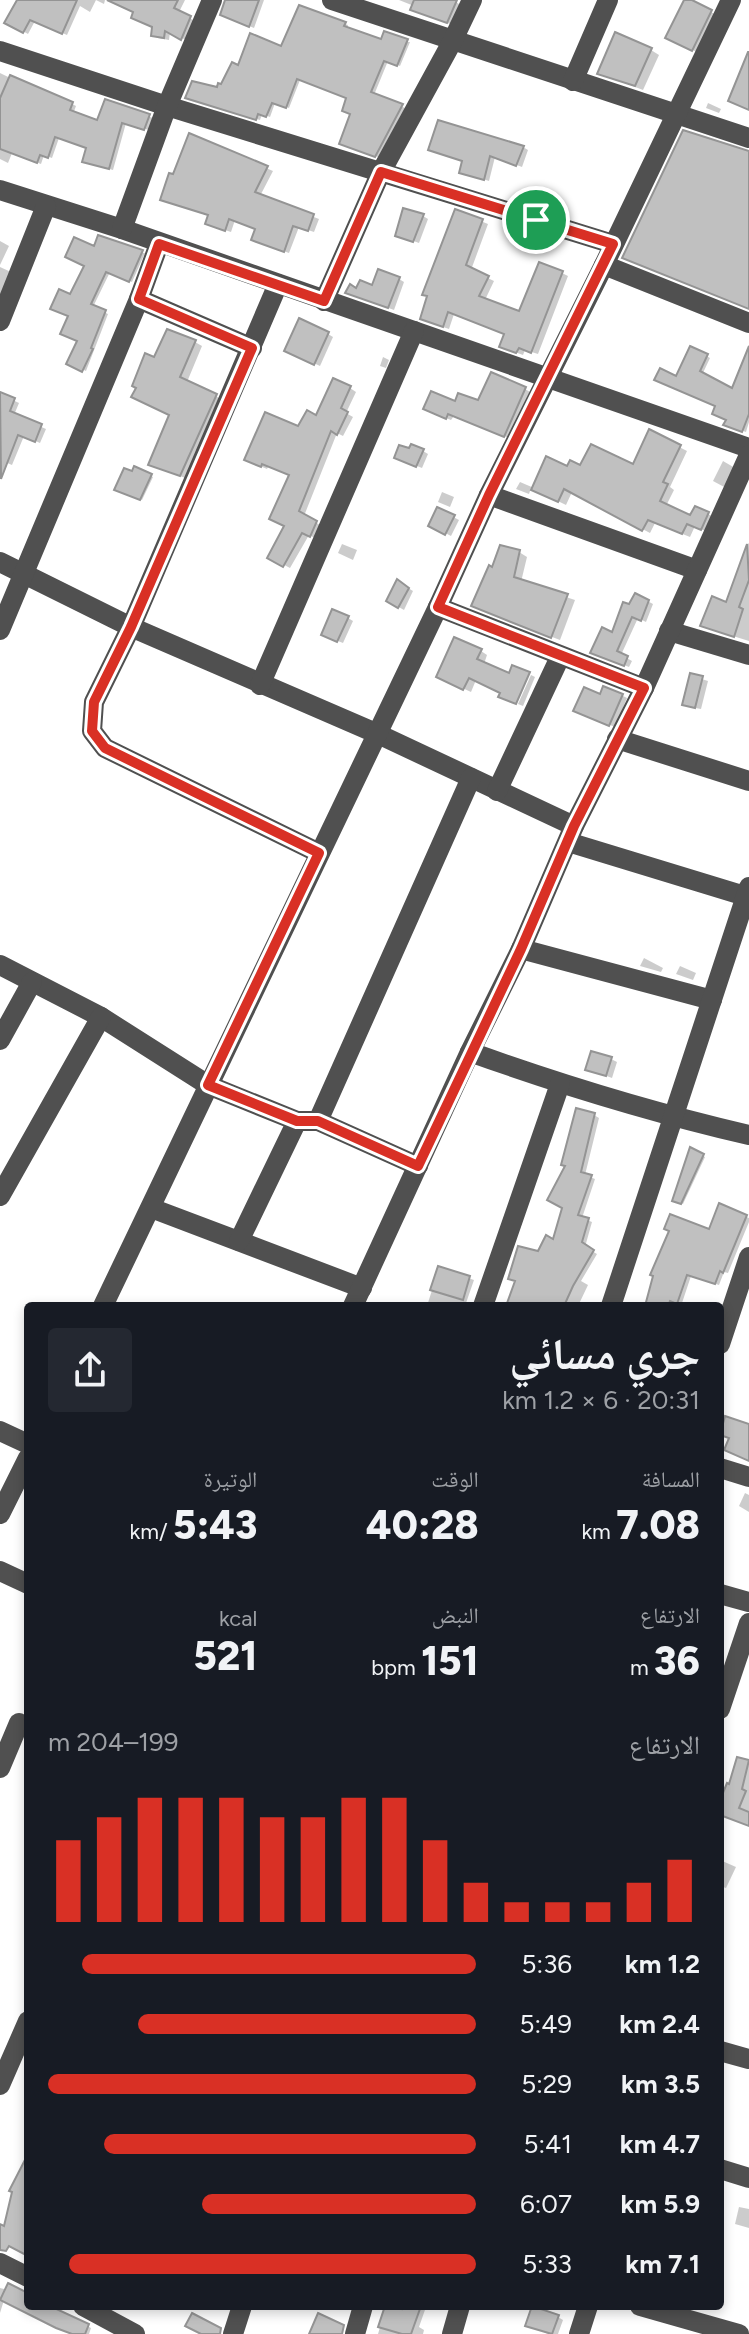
<!DOCTYPE html>
<html lang="ar">
<head>
<meta charset="utf-8">
<style>
	:root { --surface:#171b24; --page:#242831; --text:#f1f3f6; --muted:#9ea1a6; --accent:#d93025 }
	body { margin:0; font-family:Figtree,"Noto Naskh Arabic",sans-serif; background:var(--page); color:var(--text); direction:rtl; height:100vh; display:flex; flex-direction:column; font-size:30px; white-space:nowrap }
	* { box-sizing:border-box; margin:0 }
	p { font-size:26px; color:var(--muted) }
	.icon { flex:none; width:44px; height:44px; fill:none; stroke:currentColor; stroke-width:2; stroke-linecap:round; stroke-linejoin:round }
	.map { position:relative; flex:1; overflow:hidden; direction:ltr }
	.drawer { position:absolute; left:24px; top:1302px; width:700px; height:1008px; display:flex; flex-direction:column; background:var(--surface); border-radius:8px; box-shadow:0 4px 12px #0003; direction:rtl }
	.drawer>* { flex:none }
	.pin { position:absolute; display:grid; place-items:center; width:68px; height:68px; color:#fff; margin:-34px; border:4px solid #fff; border-radius:50%; box-shadow:0 2px 8px #0007 }
	.round { display:grid; place-items:center; flex:none; width:84px; height:84px; border-radius:8px; background:var(--page) }
	.headline { display:flex; align-items:center; justify-content:space-between; height:136px; padding:0 24px }
	h1 { font-size:44px; font-weight:800; line-height:60px }
	.stats { display:grid; grid-template-columns:repeat(3,1fr); gap:12px; height:136px; padding:8px 24px }
	.stats div { display:grid; align-content:center }
	.stats b { font-size:40px; font-weight:800 }
	.stats small { font-size:22px; font-weight:400 }
	.stats p { font-size:22px }
	.chart { height:224px; padding:16px 24px }
	.chart p { display:flex; justify-content:space-between }
	.chart svg { width:100%; height:144px; margin-top:8px; stroke:var(--accent); stroke-width:6 }
	ul { padding:0 24px; list-style:none; font-size:26px }
	li { display:grid; grid-template-columns:128px 96px 1fr; align-items:center; height:60px }
	li i { height:20px; border-radius:10px; background:var(--accent) }
	.map>svg:first-child { display:block }
	.shadow { fill:#0003 }
	.building { fill:#c0c0c0; stroke:#949494; stroke-width:2 }
	.lines { fill:none; stroke-linecap:round; stroke-linejoin:round }
	.minor { stroke:#505050; stroke-width:20 }
	.route-casing { stroke:#fff; stroke-width:16 }
	.route { stroke:#d93025; stroke-width:10 }
</style>
</head>
<body>
<div class="map">
<svg width="749" height="2334" viewBox="0 0 749 2334">
	<rect width="100%" height="100%" fill="#fff"/>
	<g class="shadow">
		<polygon points="19,0 105,0 104,4 96,0 90,12 80,6 67,35 35,21 28,34 7,22"/>
		<polygon points="111,0 185,0 179,12 195,21 186,40 170,32 169,40 158,38 153,35 154,26 136,12"/>
		<polygon points="229,0 264,0 254,28 227,17"/>
		<polygon points="399,0 457,0 456,2 462,6 453,25 419,13 414,6"/>
		<polygon points="686,0 719,16 701,54 676,42"/>
		<polygon points="345,24 348,25 347,29 382,42 410,42 400,66 388,61 374,95 405,108 378,157 345,145 353,114 348,98 300,80 289,108 275,103 270,117 262,114 260,120 190,99 218,90 239,68"/>
		<polygon points="651,50 659,55 643,90 599,73"/>
		<polygon points="0,73 43,94 72,104 76,106 73,114 98,122 106,102 153,118 149,130 126,123 113,170 88,163 89,148 59,138 52,158 44,155 41,164 12,153 8,163 0,159"/>
		<polygon points="708,103 721,109 719,113 706,108"/>
		<polygon points="190,136 273,171 260,196 319,219 314,232 299,227 289,253 258,242 257,229 235,220 231,232 213,226 210,216 163,199"/>
		<polygon points="523,147 528,150 522,167 495,157 489,181 461,172 464,161"/>
		<polygon points="456,211 488,224 471,270 494,281 485,300 520,314 562,273 568,276 538,354 525,350 523,355 507,349 507,334 454,314 449,329 428,322"/>
		<polygon points="423,216 428,219 419,243 397,235"/>
		<polygon points="0,241 9,246 0,265"/>
		<polygon points="95,248 145,253 132,282 110,272 93,307 108,314 86,371 69,363 79,340 70,315 71,297"/>
		<polygon points="0,267 11,272 0,300"/>
		<polygon points="399,279 404,282 394,310 353,295"/>
		<polygon points="328,334 333,337 320,366 292,353"/>
		<polygon points="195,342 202,346 187,382 223,400 188,479 158,468 171,415 155,359"/>
		<polygon points="691,348 710,358 702,375 733,391 749,370 749,422 746,432 729,426 728,420 717,406 677,378"/>
		<polygon points="383,357 389,360 386,368 380,366"/>
		<polygon points="350,388 356,392 346,413 353,417 343,436 337,433 304,516 322,526 317,539 309,535 290,568 269,557 286,526 291,475 269,465 267,469 253,463 317,418"/>
		<polygon points="525,389 530,392 509,438 454,416 451,420 430,412 456,404 479,403"/>
		<polygon points="2,395 19,403 14,415 46,429 40,443 24,436 12,465 0,460 0,438 8,417 0,414"/>
		<polygon points="650,432 687,451 670,487 674,490 666,506 691,518 708,514 715,518 709,533 695,526 690,537 655,523 650,533 572,492 566,505 531,488 529,494 516,489 520,482 534,488 568,468 634,467"/>
		<polygon points="423,451 428,454 422,468 402,460"/>
		<polygon points="723,461 735,468 726,488 713,481"/>
		<polygon points="135,469 153,477 142,500 117,489"/>
		<polygon points="442,492 454,497 450,507 438,502"/>
		<polygon points="438,509 459,520 451,536 430,525"/>
		<polygon points="748,543 749,544 749,641 707,628 728,604"/>
		<polygon points="342,544 357,550 353,560 338,553"/>
		<polygon points="519,552 527,557 521,582 575,600 560,640 481,610 493,570"/>
		<polygon points="398,582 413,591 404,610 388,601"/>
		<polygon points="636,595 653,604 646,622 638,618 621,655 632,661 629,667 598,655 613,634"/>
		<polygon points="348,618 353,621 343,643 328,637"/>
		<polygon points="481,651 487,655 484,664 510,675 502,693 476,680 471,692 445,680"/>
		<polygon points="531,675 535,677 523,706 518,704"/>
		<polygon points="692,676 708,681 701,709 690,707"/>
		<polygon points="621,695 627,698 615,727 581,713 601,696"/>
		<polygon points="644,958 663,968 661,972 640,966"/>
		<polygon points="680,966 696,973 693,980 676,974"/>
		<polygon points="611,1059 617,1062 612,1078 588,1069"/>
		<polygon points="594,1115 599,1118 585,1175 595,1179 582,1218 592,1222 585,1247 597,1254 581,1281 588,1285 578,1306 510,1306 539,1254 554,1242"/>
		<polygon points="691,1150 705,1157 683,1204 674,1200"/>
		<polygon points="720,1206 749,1218 749,1222 728,1273 724,1272 719,1285 691,1276 681,1306 647,1306 710,1231"/>
		<polygon points="439,1268 474,1280 465,1306 427,1306"/>
		<polygon points="745,1493 749,1495 749,1512 739,1506"/>
		<polygon points="739,1759 749,1762 749,1825 720,1814 720,1805 731,1787"/>
		<polygon points="720,1860 736,1867 726,1888 720,1886"/>
		<polygon points="739,2207 749,2209 749,2228 735,2224"/>
		<polygon points="0,2288 28,2295 28,2306 49,2306 91,2328 89,2334 77,2334 4,2300 0,2313"/>
		<polygon points="405,2306 426,2307 419,2327 424,2330 423,2334 378,2334 386,2307 403,2312"/>
		<polygon points="558,2317 563,2320 558,2334 548,2334 527,2325"/>
	</g>
	<g class="building">
		<polygon points="17,0 77,0 62,34 30,20 23,33 4,23"/>
		<polygon points="107,0 178,0 174,8 191,16 181,40 165,31 164,38 151,36 152,27 131,18 133,12"/>
		<polygon points="225,0 259,0 249,27 220,15"/>
		<polygon points="414,0 457,0 447,23 410,10"/>
		<polygon points="684,0 692,0 712,10 692,51 665,38"/>
		<polygon points="299,5 346,22 344,26 381,39 384,31 408,39 397,66 384,61 371,92 403,104 375,157 339,144 350,114 342,111 346,98 297,79 286,108 272,103 266,117 258,114 256,120 185,98 192,81 217,87 218,83 221,84 232,62 238,65 250,33 281,46"/>
		<polygon points="615,32 652,48 635,86 597,74"/>
		<polygon points="748,52 749,52 749,110 728,101"/>
		<polygon points="10,75 73,102 70,110 97,120 105,99 150,114 144,130 122,123 109,169 82,162 86,148 55,137 48,158 40,155 37,163 0,149 0,98"/>
		<polygon points="438,120 524,146 516,166 490,156 484,180 459,173 462,161 428,150"/>
		<polygon points="683,130 749,151 749,309 622,258"/>
		<polygon points="189,133 268,166 255,192 314,214 308,231 293,226 284,252 251,240 255,229 229,219 225,231 205,224 208,215 160,200 169,173 173,174"/>
		<polygon points="403,208 424,214 413,242 395,236"/>
		<polygon points="455,209 483,219 466,265 489,276 479,296 519,311 539,262 563,271 531,353 519,348 516,353 499,347 504,334 448,312 443,327 420,319 427,296 422,295"/>
		<polygon points="98,235 143,250 129,282 106,272 91,304 106,310 91,348 93,349 82,372 66,364 77,341 60,334 68,316 50,309 59,289 70,294 84,266 65,257 74,237 94,246"/>
		<polygon points="378,269 400,277 388,308 345,293 350,284 356,288 360,280 372,285"/>
		<polygon points="299,318 329,332 314,365 284,351"/>
		<polygon points="167,329 196,340 180,377 217,394 180,476 148,465 169,415 131,397 136,388 132,386 145,353 154,357"/>
		<polygon points="690,346 708,354 700,371 732,388 749,346 749,414 742,432 723,425 726,420 712,414 715,406 654,380 660,368 676,376"/>
		<polygon points="491,372 526,387 504,437 448,414 446,419 423,409 431,391 455,401 458,393 478,400"/>
		<polygon points="333,378 351,386 341,408 348,412 337,435 331,431 299,511 317,521 310,537 302,533 283,567 267,558 284,526 269,519 289,475 262,464 261,467 244,460 265,412 298,426 307,410 316,415"/>
		<polygon points="0,392 15,398 10,411 42,424 35,442 18,435 1,479"/>
		<polygon points="649,429 681,445 663,482 668,484 660,501 690,515 695,506 709,512 701,530 687,524 682,534 648,520 642,531 564,489 558,502 531,490 546,456 567,466 570,460 580,465 591,444 633,464"/>
		<polygon points="411,444 424,449 416,467 394,458 399,445 409,448"/>
		<polygon points="134,466 152,474 140,500 114,490 124,468 132,471"/>
		<polygon points="437,507 455,515 445,535 428,526"/>
		<polygon points="747,544 749,580 739,607 743,609 734,637 700,626 712,596 726,602"/>
		<polygon points="500,545 520,550 514,577 568,594 551,638 471,606 489,565 492,567"/>
		<polygon points="397,579 409,588 398,608 386,601"/>
		<polygon points="635,593 649,600 641,621 632,617 617,651 628,656 624,666 590,653 602,627 612,632 623,602 629,604"/>
		<polygon points="332,609 349,616 337,642 321,635"/>
		<polygon points="454,637 482,649 477,659 509,673 512,665 530,672 516,704 498,697 500,693 469,678 463,690 436,677"/>
		<polygon points="690,673 703,676 695,708 682,705"/>
		<polygon points="603,686 623,694 609,726 573,711 584,687 600,694"/>
		<polygon points="591,1051 612,1057 606,1076 585,1070"/>
		<polygon points="576,1108 595,1113 581,1172 592,1175 578,1215 589,1218 582,1242 594,1250 573,1286 564,1306 506,1306 515,1281 508,1279 518,1246 538,1251 546,1235 553,1239 562,1208 547,1200 565,1166 561,1165"/>
		<polygon points="690,1147 704,1154 681,1204 672,1201"/>
		<polygon points="719,1203 747,1215 723,1273 720,1271 715,1284 687,1275 677,1304 670,1301 668,1306 645,1306 653,1276 650,1275 669,1231 664,1229 670,1214 709,1229"/>
		<polygon points="438,1266 470,1276 463,1300 430,1290"/>
		<polygon points="725,1416 749,1424 749,1461 724,1450 729,1438 720,1435"/>
		<polygon points="737,1757 749,1760 742,1789 746,1791 739,1808 749,1812 749,1826 720,1815 720,1800 727,1783 729,1784"/>
		<polygon points="28,2154 28,2256 9,2246 6,2251 0,2250 0,2224 4,2226 12,2192 9,2191"/>
		<polygon points="8,2283 28,2293 28,2306 50,2306 89,2324 85,2334 72,2334 56,2328 0,2300"/>
		<polygon points="385,2306 402,2309 403,2306 421,2306 411,2334 402,2334 378,2327"/>
		<polygon points="532,2306 559,2315 552,2334 525,2326"/>
		<polygon points="192,2313 221,2328 220,2334 201,2334 185,2326"/>
		<polygon points="318,2313 344,2325 342,2334 309,2334"/>
	</g>
	<g class="lines">
		<g class="minor">
			<polyline points="332,0 749,138"/>
			<polyline points="0,51 167,106 613,244"/>
			<polyline points="573,81 608,0"/>
			<polyline points="0,190 122,229 749,448"/>
			<polyline points="122,229 167,106 212,0"/>
			<polyline points="604,265 749,323"/>
			<polyline points="278,284 131,627 94,702 92,731 105,748 319,853"/>
			<polyline points="139,299 252,348"/>
			<polyline points="324,301 381,172 452,42 472,0"/>
			<polyline points="0,321 46,206"/>
			<polyline points="489,495 697,570"/>
			<polyline points="0,562 131,627 378,734 574,826"/>
			<polyline points="438,607 644,688"/>
			<polyline points="0,630 139,299 159,244"/>
			<polyline points="669,631 749,655"/>
			<polyline points="260,685 414,331"/>
			<polyline points="617,739 749,781"/>
			<polyline points="497,791 560,657"/>
			<polyline points="568,842 745,896"/>
			<polyline points="521,949 712,1000"/>
			<polyline points="0,965 101,1017 208,1085 297,1121 318,1121 418,1166"/>
			<polyline points="0,1040 32,982"/>
			<path d="M470 1052C562 1085 654 1113 749 1135"/>
			<polyline points="318,1121 471,778"/>
			<polyline points="0,1196 101,1017"/>
			<polyline points="151,1208 362,1288"/>
			<polyline points="239,1241 297,1121"/>
			<polyline points="103,1306 438,607 489,495 604,265 731,0"/>
			<polyline points="353,1306 470,1052 521,949 574,826 644,688 749,455"/>
			<polyline points="483,1306 560,1084"/>
			<polyline points="611,1306 749,887"/>
			<polyline points="720,1344 749,1257"/>
			<polyline points="0,1431 28,1444"/>
			<polyline points="720,1468 749,1477"/>
			<polyline points="0,1514 28,1458"/>
			<polyline points="0,1571 28,1584"/>
			<polyline points="720,1594 749,1602"/>
			<polyline points="720,1709 749,1623"/>
			<polyline points="0,1768 19,1723"/>
			<polyline points="720,2051 749,2059"/>
			<polyline points="0,2085 28,2021"/>
			<polyline points="720,2169 749,2178"/>
			<polyline points="0,2263 28,2277"/>
			<polyline points="83,2306 135,2334"/>
			<polyline points="640,2306 739,2334"/>
			<polyline points="233,2334 242,2306"/>
			<polyline points="355,2334 363,2306"/>
			<polyline points="452,2334 460,2306"/>
			<polyline points="579,2334 588,2306"/>
		</g>
	</g>
	<g class="lines">
		<g class="route-casing">
			<polygon id="route" points="381,172 613,244 489,495 438,607 644,688 574,826 521,949 418,1166 318,1121 297,1121 208,1085 319,853 105,748 92,731 94,702 131,627 252,348 139,299 159,244 324,301"/>
		</g>
		<use href="#route" class="route"/>
	</g>
</svg>
<div class="pin" style="left:536px;top:220px;background:#1e9e55"><svg class="icon" aria-label="arrive" viewBox="0 0 24 24"><path d="M6 21V4h12l-3 4 3 4H6"/></svg></div>
<section class="drawer">
<div class="headline"><div><h1>جري مسائي</h1><p>20:31 · 6 × 1.2 km</p></div><a class="round"><svg class="icon" aria-label="share" viewBox="0 0 24 24"><path d="M12 15V3M7 8l5-5 5 5M5 13v7h14v-7"/></svg></a></div>
<div class="stats">
<div><p>المسافة</p><b>7.08<small> km</small></b></div>
<div><p>الوقت</p><b>40:28</b></div>
<div><p>الوتيرة</p><b>5:43<small> /km</small></b></div>
</div>
<div class="stats">
<div><p>الارتفاع</p><b>36<small> m</small></b></div>
<div><p>النبض</p><b>151<small> bpm</small></b></div>
<div><p>kcal</p><b>521</b></div>
</div>
<div class="chart"><p><span>الارتفاع</span>199–204 m</p>
<svg viewBox="0 0 160 44" preserveAspectRatio="none"><path d="M5 44V19M15 44V12M25 44V6M35 44V6M45 44V6M55 44V12M65 44V12M75 44V6M85 44V6M95 44V19M105 44V32M115 44V38M125 44V38M135 44V38M145 44V32M155 44V25"/></svg>
</div>
<ul>
<li><b>1.2 km</b>5:36<i style="width:92%"></i></li>
<li><b>2.4 km</b>5:49<i style="width:79%"></i></li>
<li><b>3.5 km</b>5:29<i style="width:100%"></i></li>
<li><b>4.7 km</b>5:41<i style="width:87%"></i></li>
<li><b>5.9 km</b>6:07<i style="width:64%"></i></li>
<li><b>7.1 km</b>5:33<i style="width:95%"></i></li>
</ul>
</section>
</div>
</body>
</html>
